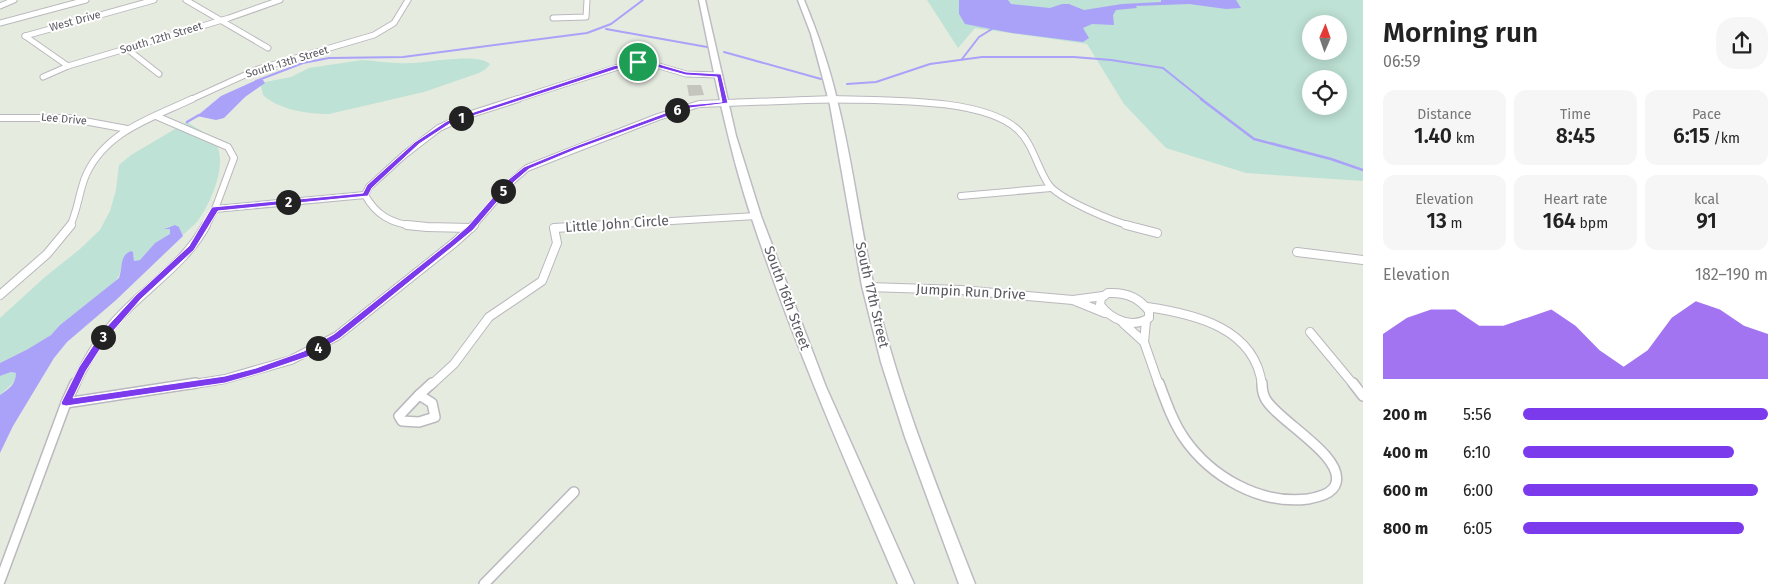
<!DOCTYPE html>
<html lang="en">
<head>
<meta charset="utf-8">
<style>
	:root { --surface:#fff; --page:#f6f6f6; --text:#222; --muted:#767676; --accent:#7c3aed }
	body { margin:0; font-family:"Fira Sans",sans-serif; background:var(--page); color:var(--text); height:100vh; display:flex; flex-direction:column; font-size:19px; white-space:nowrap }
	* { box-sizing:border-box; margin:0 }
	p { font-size:16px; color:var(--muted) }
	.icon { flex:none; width:28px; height:28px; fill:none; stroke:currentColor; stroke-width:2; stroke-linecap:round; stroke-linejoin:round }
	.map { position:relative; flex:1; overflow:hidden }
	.sheet { display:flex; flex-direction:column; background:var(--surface); width:425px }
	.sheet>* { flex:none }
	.needle { width:32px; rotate:2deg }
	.fabs { position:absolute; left:1302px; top:15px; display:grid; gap:10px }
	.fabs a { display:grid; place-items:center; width:45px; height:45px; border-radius:50%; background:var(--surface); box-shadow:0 2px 12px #0003; font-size:25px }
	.pin { position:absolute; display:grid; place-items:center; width:42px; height:42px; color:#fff; margin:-21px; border:2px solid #fff; border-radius:50%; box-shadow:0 1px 5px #0007 }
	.km { position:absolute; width:25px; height:25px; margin:-12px; border-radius:50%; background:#222; color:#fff; font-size:14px; line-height:25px; text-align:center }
	.round { display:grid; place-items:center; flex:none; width:52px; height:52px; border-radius:20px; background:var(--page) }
	.headline { display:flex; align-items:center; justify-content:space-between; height:85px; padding:0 20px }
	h1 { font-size:28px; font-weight:600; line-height:38px }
	.metrics { display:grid; grid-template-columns:repeat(3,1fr); gap:8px; height:85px; padding:5px 20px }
	.metrics div { display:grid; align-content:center; border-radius:12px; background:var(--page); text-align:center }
	.metrics b { font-size:21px; font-weight:600 }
	.metrics small { font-size:14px; font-weight:400 }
	.metrics p { font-size:14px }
	.chart { height:140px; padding:10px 20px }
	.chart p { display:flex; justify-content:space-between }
	.chart svg { width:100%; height:90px; margin-top:5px; fill:var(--accent); opacity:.7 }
	ul { padding:0 20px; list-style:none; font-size:16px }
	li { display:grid; grid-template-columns:80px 60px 1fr; align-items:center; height:38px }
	li i { height:12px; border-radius:6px; background:var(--accent) }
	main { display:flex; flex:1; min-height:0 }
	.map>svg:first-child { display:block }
	.green { fill:#bee2d5; fill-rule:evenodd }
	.water { fill:#aaa2f9 }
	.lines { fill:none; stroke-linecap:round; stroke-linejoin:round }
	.stream-far1 { stroke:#aaa2f9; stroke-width:2 }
	.stream { stroke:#aaa2f9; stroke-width:2.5 }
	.building { fill:#c4c6bd }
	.street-far3-casing { stroke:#bab8be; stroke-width:7 }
	.street-far2-casing { stroke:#bab8be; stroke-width:8 }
	.street-far1-casing { stroke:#bab8be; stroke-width:10 }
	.street-casing { stroke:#bab8be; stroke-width:12 }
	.secondary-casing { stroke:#bdbbc3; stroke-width:3 }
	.street-far3 { stroke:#fff; stroke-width:5 }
	.street-far2 { stroke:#fff; stroke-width:6 }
	.street-far1 { stroke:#fff; stroke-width:8 }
	.street { stroke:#fff; stroke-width:9 }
	.secondary { fill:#fff; fill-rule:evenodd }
	.route { fill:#7c3aed; stroke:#fff; fill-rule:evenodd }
	.labels { text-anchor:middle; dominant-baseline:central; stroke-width:4; stroke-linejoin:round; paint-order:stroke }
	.far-street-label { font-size:11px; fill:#5b5960; stroke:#fff }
	.street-label { font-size:14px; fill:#5b5960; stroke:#fff }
</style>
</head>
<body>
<main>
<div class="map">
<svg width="1363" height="584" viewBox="0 0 1363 584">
	<rect width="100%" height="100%" fill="#e6ebe0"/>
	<g class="green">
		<path d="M927 0H1363V181L1246 173 1166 148 1124 104 1087 44 975 28 958 48ZM1311 24H1339V51H1311ZM1311 79H1339V106H1311Z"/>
		<path d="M362 60C378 61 393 64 409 63 426 63 479 52 490 64L486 69 479 73 424 92 329 114C308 114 279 110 263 95L261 86 265 82 291 77 309 68Z"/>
		<path d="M187 122C197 129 212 135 217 146 227 166 210 205 197 222 193 226 187 231 183 235L179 227 175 225 165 228 171 229V234L155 243 140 260 134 261 133 252 131 251C118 258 125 273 114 282L60 325 51 335 28 349 0 363V318L45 277 80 249 100 230 110 211 116 190 119 165 131 155Z"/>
		<polygon points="11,372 16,373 16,380 0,395 0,376"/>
	</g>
	<g class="water">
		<polygon points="959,0 1008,0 1011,4 1050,8 1062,4 1069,4 1084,10 1122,4 1161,2 1161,0 1236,0 1241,8 1226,9 1189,4 1136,6 1137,8 1116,10 1113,15 1114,25 1092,24 1083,28 1089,38 1083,42 1012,33 965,24 959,14"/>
		<polygon points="259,79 263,80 265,83 245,97 224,118 216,120 197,116 221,96"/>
		<path d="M175 225 179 227 183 236 115 301 67 342 54 358 13 426 0 453V395C9 389 16 384 16 373L11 372 0 376V363L28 349 51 335 60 325 119 278C123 267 119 256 131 251L133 252 134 261 140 260 155 243 170 234V229H164Z"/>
	</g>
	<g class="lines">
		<g class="stream-far1">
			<polyline points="606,29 707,47"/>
			<polyline points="724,52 821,79"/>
			<polyline points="962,59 979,37 992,29"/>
			<polyline points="256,81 303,63 329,58 403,57 587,33 611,24 643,0"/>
			<polyline points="847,84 876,82 930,64 982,57 1074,57 1111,60 1163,68 1203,100"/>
		</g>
		<g class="stream">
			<polyline points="1201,99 1254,139 1331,159 1363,170"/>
			<polyline points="187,122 199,115"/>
		</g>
	</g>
	<polygon class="building" points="687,85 701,85 704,95 689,96"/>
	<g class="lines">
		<g class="street-far3-casing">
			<g id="street-far3">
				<polyline points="186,0 268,48"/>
				<polyline points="0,6 14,0"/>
				<polyline points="553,18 586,17 587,0"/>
				<polyline points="0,23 86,0"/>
				<polyline points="25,36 154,0"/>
				<polyline points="25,36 68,66"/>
				<polyline points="126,48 159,74"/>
				<polyline points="43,77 68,66 229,18 280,0"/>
				<polyline points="190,100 258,69 374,35 394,23 408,0"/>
				<polyline points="514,100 631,63 649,63 686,74 719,75"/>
				<polyline points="799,100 859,100"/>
			</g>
		</g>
		<g class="street-far2-casing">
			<g id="street-far2">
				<path d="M835 99C882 101 981 97 1017 129 1033 143 1037 168 1049 185 1061 200 1112 221 1131 226"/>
				<polyline points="156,116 228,147 234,158 215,209 206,226"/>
				<polyline points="0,118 68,118 127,129"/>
				<polyline points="365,195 369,187 404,155 439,128 468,115 518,99"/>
				<path d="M365 195C376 215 391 223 413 226"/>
				<polyline points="961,196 1051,188"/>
				<polyline points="215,209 365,195"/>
				<path d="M70 226C78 210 79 191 86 175 106 131 152 118 192 99"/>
				<polyline points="473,226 512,181 527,168 658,117 699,104 833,99"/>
				<polyline points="587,226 756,216"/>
			</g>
		</g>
		<g class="street-far1-casing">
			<g id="street-far1">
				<polyline points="407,225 427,227 471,228"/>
				<polyline points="1126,225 1157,233"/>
				<polyline points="1297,252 1363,260"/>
				<polyline points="868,287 961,290 1073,300"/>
				<path d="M1108 293C1125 292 1139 297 1149 311V318C1132 329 1112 320 1100 305L1101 298Z"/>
				<polyline points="0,295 47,254 71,225"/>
				<polyline points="1103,296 1073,300 1105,313"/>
				<path d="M1147 307C1195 314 1255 328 1262 385"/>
				<polyline points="1123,323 1144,342 1146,321"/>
				<polyline points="1310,332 1354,385"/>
				<polyline points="1144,342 1159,385"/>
				<path d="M75 385C87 359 102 334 122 314 151 284 186 262 206 225"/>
				<polyline points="188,385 225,379 291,360 337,336 454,243 474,225"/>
				<polyline points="431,385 454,364 489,317 542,281 557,243 554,228 608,225"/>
			</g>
		</g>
		<g class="street-casing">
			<g id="street">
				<path d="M1159 383C1166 402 1173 422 1184 438 1211 477 1260 505 1308 499 1318 497 1333 494 1336 483 1344 455 1276 420 1265 398 1263 394 1262 388 1262 383"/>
				<polyline points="1353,383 1363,396"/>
				<polyline points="419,395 432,383"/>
				<polygon points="419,395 432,403 435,417 419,422 402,421 399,416"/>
				<polyline points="66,403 196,383"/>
				<polyline points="0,581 66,403 75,383"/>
				<polyline points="484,584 574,492"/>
			</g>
		</g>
		<g class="secondary-casing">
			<g id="secondary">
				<path d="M699 0H705L736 136 761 216 826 387 914 584H898C846 463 793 342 751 216 728 146 714 73 699 0Z"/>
				<path d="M798 0H804C818 34 830 68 838 104 853 164 860 226 874 287 897 389 937 487 975 584H959L905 437 881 362 862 286 830 105 811 34Z"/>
			</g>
		</g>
		<use href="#street-far3" class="street-far3"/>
		<use href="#street-far2" class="street-far2"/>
		<use href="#street-far1" class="street-far1"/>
		<use href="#street" class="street"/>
		<use href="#secondary" class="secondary"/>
	</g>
	<path class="route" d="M638 61H649L686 72 721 74 728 103 690 108 577 149 529 169 514 182 473 230 456 244 340 338 310 356 260 373 225 383 66 406 62 405 61 403 79 367 102 332 136 295 189 246 212 207 363 193 367 185 415 142 447 121 613 66ZM638 64 649 65 686 75 717 77 722 102 687 105 573 147 524 167 509 179 468 226 451 241 334 334 304 351 256 368 225 376 73 398 86 371 108 337 141 299 194 250 218 211 368 196 372 188 419 144 451 123 617 69Z"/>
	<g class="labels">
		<g class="far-street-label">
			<text transform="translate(75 21) rotate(-15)">West Drive</text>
			<text transform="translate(161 38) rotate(-17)">South 12th Street</text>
			<text transform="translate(287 62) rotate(-17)">South 13th Street</text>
			<text transform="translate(64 119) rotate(5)">Lee Drive</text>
		</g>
		<g class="street-label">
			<text transform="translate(617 224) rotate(-4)">Little John Circle</text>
			<text transform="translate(971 292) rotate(3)">Jumpin Run Drive</text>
			<text transform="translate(872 295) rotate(77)">South 17th Street</text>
			<text transform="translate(787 298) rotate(70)">South 16th Street</text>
		</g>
	</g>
</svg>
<div class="fabs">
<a><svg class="needle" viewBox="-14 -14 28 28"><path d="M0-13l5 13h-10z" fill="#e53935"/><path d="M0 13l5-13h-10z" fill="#767676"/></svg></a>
<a><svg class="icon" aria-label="locate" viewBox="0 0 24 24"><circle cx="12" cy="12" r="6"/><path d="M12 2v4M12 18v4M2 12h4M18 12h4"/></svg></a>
</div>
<div class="pin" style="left:638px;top:62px;background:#1e9e55"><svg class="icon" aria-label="arrive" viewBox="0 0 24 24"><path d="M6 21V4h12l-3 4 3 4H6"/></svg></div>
<b class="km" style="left:461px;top:118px">1</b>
<b class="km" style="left:288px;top:202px">2</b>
<b class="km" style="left:103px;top:337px">3</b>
<b class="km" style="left:318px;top:348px">4</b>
<b class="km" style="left:503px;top:191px">5</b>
<b class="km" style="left:677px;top:110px">6</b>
</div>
<section class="sheet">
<div class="headline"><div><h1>Morning run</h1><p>06:59</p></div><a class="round"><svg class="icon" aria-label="share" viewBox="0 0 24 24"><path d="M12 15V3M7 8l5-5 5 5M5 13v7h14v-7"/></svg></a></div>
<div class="metrics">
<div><p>Distance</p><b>1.40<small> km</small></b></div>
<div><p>Time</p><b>8:45</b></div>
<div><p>Pace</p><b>6:15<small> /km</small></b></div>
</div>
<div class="metrics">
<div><p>Elevation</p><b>13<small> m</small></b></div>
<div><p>Heart rate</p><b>164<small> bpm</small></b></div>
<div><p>kcal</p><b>91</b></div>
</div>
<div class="chart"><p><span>Elevation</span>182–190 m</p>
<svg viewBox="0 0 160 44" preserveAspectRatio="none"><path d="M0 44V22L10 14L20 10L30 10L40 18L50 18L60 14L70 10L80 18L90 30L100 38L110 30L120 14L130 6L140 10L150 18L160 22V44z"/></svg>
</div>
<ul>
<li><b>200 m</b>5:56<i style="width:100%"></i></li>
<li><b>400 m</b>6:10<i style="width:86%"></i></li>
<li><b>600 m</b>6:00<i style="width:96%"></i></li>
<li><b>800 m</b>6:05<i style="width:90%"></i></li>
</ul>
</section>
</main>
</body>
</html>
